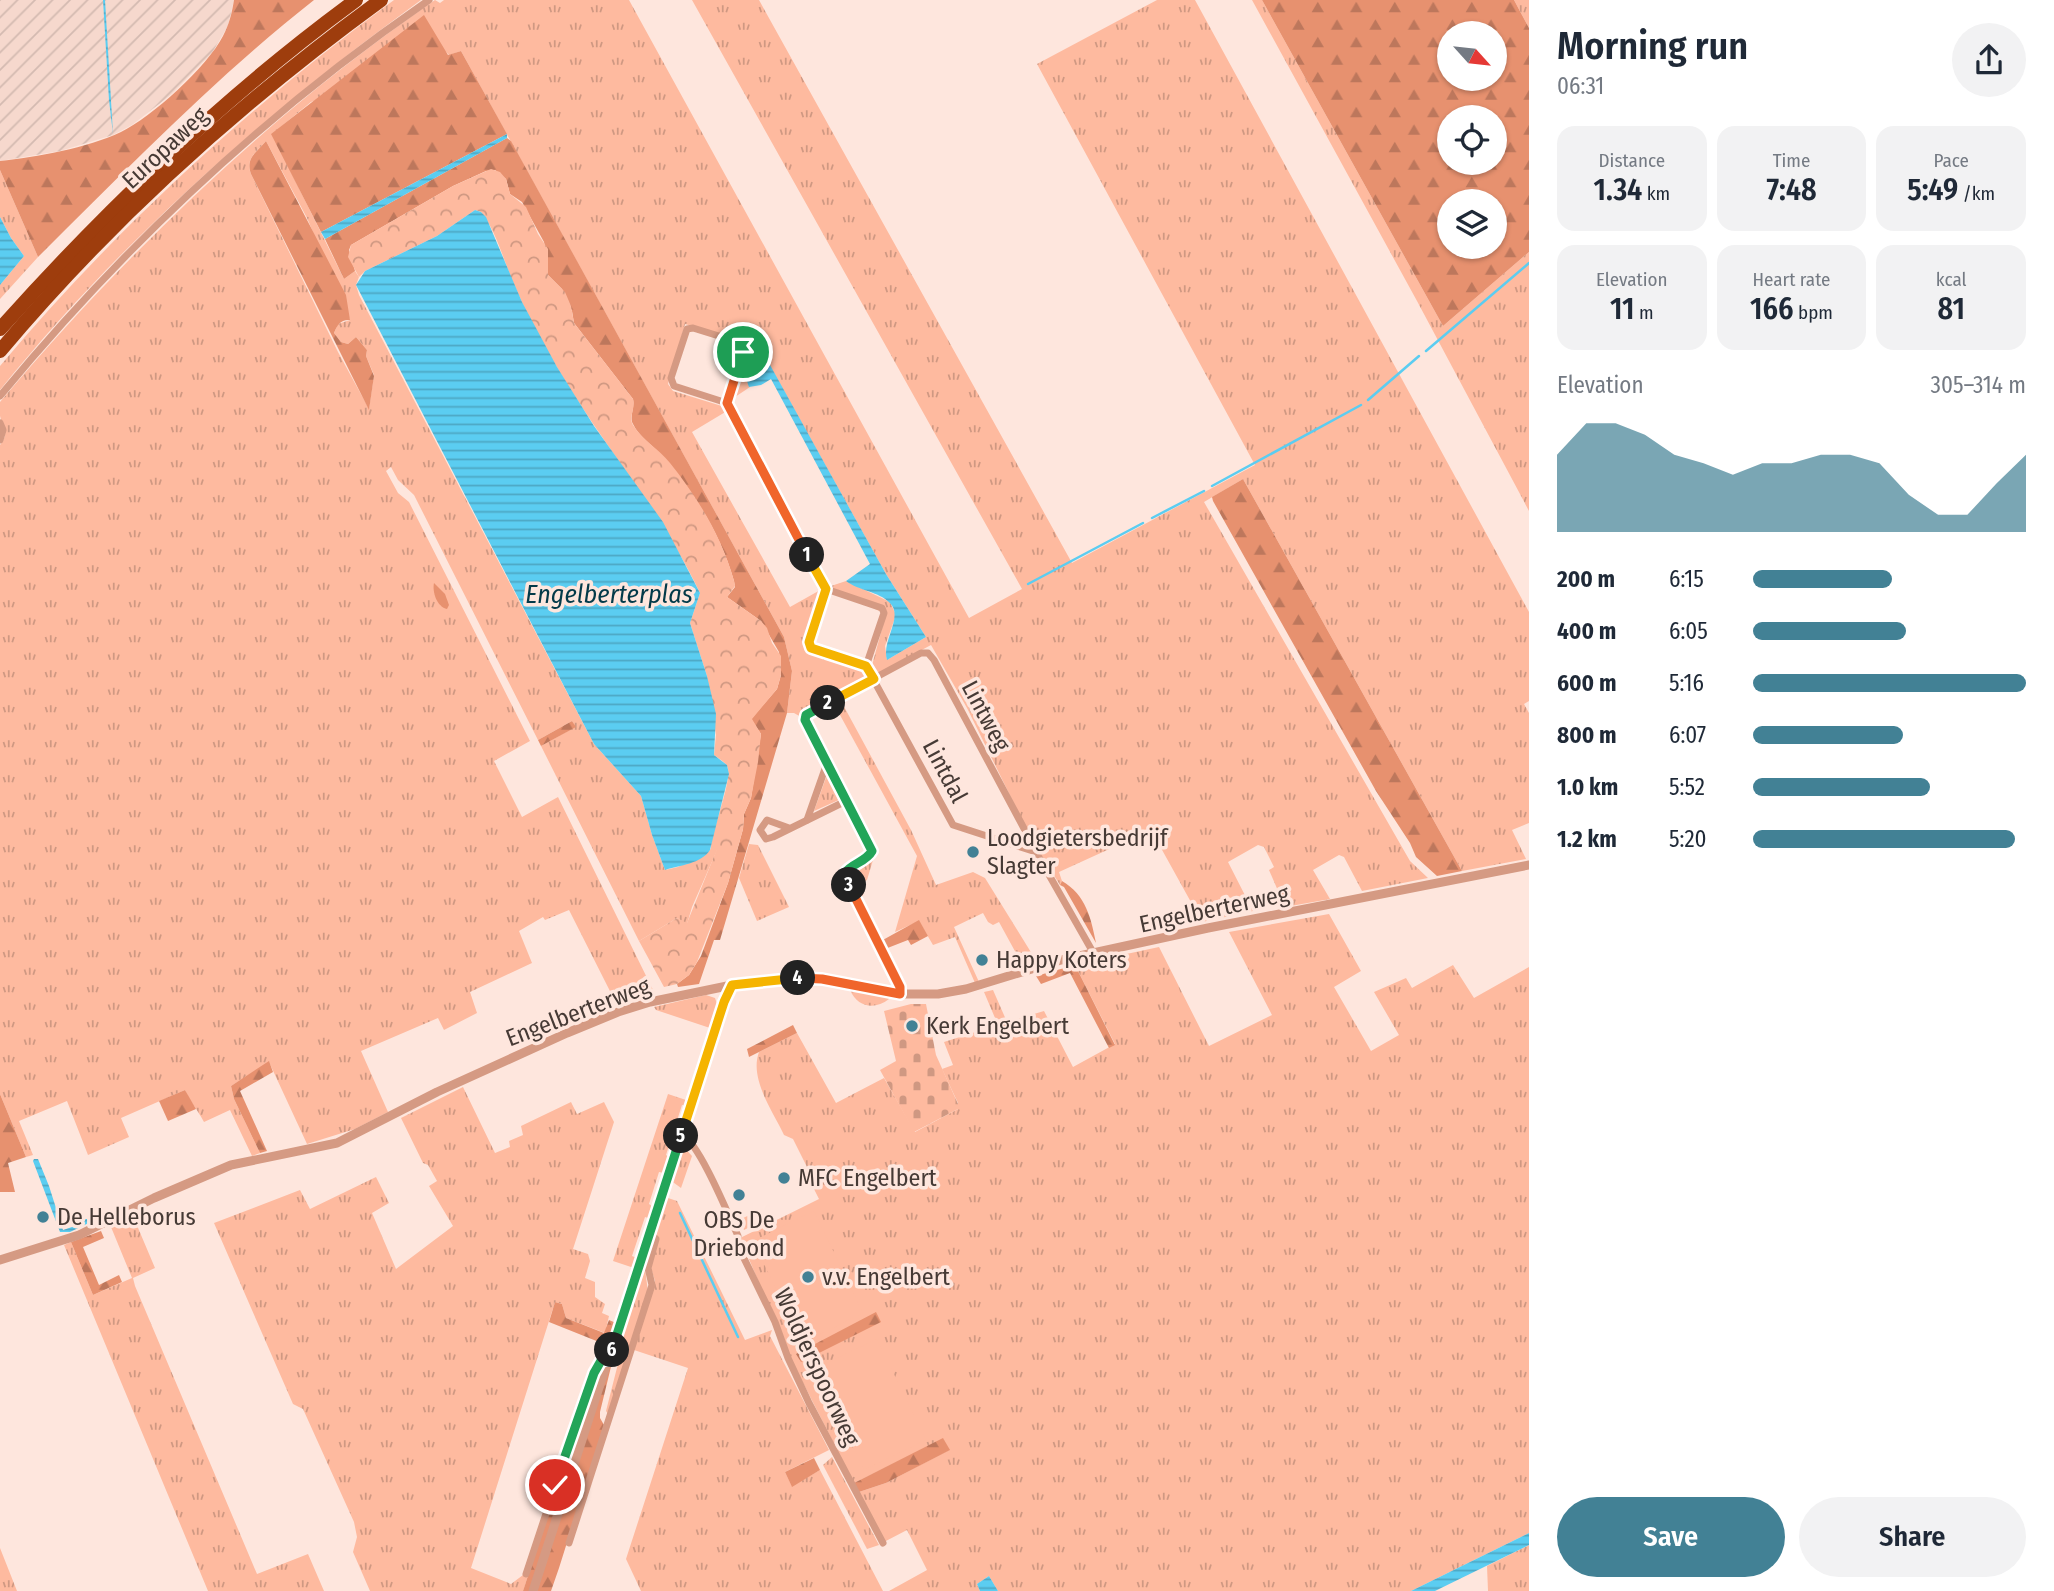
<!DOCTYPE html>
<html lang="en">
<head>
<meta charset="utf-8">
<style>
	:root { --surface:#fff; --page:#f2f2f3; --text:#1f2937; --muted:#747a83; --accent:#428195 }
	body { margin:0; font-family:"Fira Sans Condensed",sans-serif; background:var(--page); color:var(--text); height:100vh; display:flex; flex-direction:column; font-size:26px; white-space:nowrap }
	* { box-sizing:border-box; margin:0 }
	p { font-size:23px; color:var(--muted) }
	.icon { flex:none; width:38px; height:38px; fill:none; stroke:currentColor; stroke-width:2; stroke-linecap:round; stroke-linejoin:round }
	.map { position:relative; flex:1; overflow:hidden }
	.drawer { display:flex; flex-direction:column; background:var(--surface); width:525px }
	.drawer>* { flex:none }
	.needle { width:46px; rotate:117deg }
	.tools { position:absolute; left:1437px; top:21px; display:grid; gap:14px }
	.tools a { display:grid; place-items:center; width:70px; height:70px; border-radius:50%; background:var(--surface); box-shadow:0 2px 5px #0004; font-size:35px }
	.pin { position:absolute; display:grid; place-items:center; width:60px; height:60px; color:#fff; margin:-30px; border:4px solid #fff; border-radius:50%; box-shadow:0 2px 7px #0007 }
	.km { position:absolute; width:35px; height:35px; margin:-18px; border-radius:50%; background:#222; color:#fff; font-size:19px; line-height:35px; text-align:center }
	.round { display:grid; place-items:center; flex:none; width:74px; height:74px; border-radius:37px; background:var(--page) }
	.overview { display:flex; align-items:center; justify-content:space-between; height:119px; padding:0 28px }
	h1 { font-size:38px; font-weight:600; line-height:52px }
	.stats { display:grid; grid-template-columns:repeat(3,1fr); gap:10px; height:119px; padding:7px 28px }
	.stats div { display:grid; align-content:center; border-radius:18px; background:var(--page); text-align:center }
	.stats b { font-size:30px; font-weight:600 }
	.stats small { font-size:19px; font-weight:400 }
	.stats p { font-size:19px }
	.chart { height:196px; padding:14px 28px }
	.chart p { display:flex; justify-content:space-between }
	.chart svg { width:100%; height:126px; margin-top:7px; fill:var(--accent); opacity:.7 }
	.action { display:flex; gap:14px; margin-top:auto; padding:14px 28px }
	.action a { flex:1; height:80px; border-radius:42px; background:var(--accent); color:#fff; font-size:28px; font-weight:600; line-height:80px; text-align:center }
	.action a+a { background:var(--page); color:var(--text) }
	ul { padding:0 28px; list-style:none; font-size:23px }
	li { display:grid; grid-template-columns:112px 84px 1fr; align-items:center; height:52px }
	li i { height:18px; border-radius:9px; background:var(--accent) }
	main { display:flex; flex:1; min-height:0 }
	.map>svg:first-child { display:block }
	.industrial { fill:url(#industrial-furrows) }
	.grass { fill:url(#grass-tufts); fill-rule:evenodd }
	.forest { fill:url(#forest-firs); fill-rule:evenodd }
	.cemetery { fill:url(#cemetery-stones) }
	.park { fill:url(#park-crowns) }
	.garden { fill:#feba9f }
	.water { fill:url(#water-rules) }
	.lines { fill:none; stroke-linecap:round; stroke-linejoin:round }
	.stream { stroke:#5bcdf1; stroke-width:2.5 }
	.minor { stroke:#d59a83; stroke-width:7 }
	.tertiary { stroke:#d59a83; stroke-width:9 }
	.motorway { stroke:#9e3d0d; stroke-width:14 }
	.split-1-casing { stroke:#fff; stroke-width:14 }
	.split-2-casing { stroke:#fff; stroke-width:14 }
	.split-3-casing { stroke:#fff; stroke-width:14 }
	.split-4-casing { stroke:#fff; stroke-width:14 }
	.split-5-casing { stroke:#fff; stroke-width:14 }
	.split-6-casing { stroke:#fff; stroke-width:14 }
	.split-7-casing { stroke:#fff; stroke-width:14 }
	.split-1 { stroke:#f0652b; stroke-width:9 }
	.split-2 { stroke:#f5b400; stroke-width:9 }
	.split-3 { stroke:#22a559; stroke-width:9 }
	.split-4 { stroke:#f0652b; stroke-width:9 }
	.split-5 { stroke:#f5b400; stroke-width:9 }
	.split-6 { stroke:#22a559; stroke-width:9 }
	.split-7 { stroke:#22a559; stroke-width:9 }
	.poi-dot { fill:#428195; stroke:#fee6dd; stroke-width:2.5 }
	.labels { text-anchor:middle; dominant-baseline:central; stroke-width:7; stroke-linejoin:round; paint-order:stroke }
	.street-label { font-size:24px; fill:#463a35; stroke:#fee6dd }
	.poi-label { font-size:24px; fill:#463a35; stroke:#fee6dd; text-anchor:start }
	.water-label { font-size:26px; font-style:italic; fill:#033a49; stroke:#fee6dd }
</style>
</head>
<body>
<main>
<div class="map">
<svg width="1529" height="1591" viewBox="0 0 1529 1591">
	<defs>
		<pattern id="industrial-furrows" width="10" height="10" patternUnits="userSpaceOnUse" patternTransform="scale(1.75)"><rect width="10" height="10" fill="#f6d8cd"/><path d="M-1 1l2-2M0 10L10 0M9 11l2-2" fill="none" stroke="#d4bab1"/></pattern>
		<pattern id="grass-tufts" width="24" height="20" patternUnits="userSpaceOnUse" patternTransform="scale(1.75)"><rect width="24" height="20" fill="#feba9f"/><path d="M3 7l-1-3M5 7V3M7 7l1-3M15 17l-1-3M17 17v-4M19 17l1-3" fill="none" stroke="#cf9882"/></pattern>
		<pattern id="forest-firs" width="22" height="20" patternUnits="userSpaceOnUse" patternTransform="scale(1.75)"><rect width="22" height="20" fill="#e7916f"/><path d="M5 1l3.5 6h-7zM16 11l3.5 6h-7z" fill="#bd775c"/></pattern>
		<pattern id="cemetery-stones" width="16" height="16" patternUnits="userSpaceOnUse" patternTransform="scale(1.75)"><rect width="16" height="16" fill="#feba9f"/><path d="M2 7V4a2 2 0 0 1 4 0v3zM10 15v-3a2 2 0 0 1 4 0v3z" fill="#cf9882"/></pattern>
		<pattern id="park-crowns" width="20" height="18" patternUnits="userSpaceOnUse" patternTransform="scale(1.75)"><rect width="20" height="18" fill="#feba9f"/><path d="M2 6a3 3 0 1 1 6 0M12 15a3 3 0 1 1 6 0" fill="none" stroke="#cf9882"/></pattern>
		<pattern id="water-rules" width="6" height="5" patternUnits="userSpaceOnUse" patternTransform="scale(1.75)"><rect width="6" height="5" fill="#5bcdf1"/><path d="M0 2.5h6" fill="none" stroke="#4da7c4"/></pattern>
	</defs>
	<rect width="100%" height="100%" fill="#fee6dd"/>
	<polygon class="industrial" points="0,0 234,0 228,26 212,53 172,94 132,125 113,135 60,151 0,161"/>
	<g class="grass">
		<path d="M394 0H421C267 112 120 241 0 390V366C116 228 249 106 394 0Z"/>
		<path d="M435 0 440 3 444 0H629L969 618 1022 589 692 0H759L1072 563 1255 465 1037 64 1157 0H1195L1529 612V701L1524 704 1529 713V823L1512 830 1526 859 1462 871 1243 479 1204 502 1410 861 1428 878 1362 891 1344 857 1339 855 1313 870 1330 899 1285 907 1269 870 1274 867 1264 847 1258 845 1228 862 1253 911 1202 922 1151 830 1059 872 1062 881 1060 885 1033 842 967 708 931 645 879 673 871 669 886 614 828 587 846 581 890 602 896 615 885 646 887 660 926 637 886 574 759 346 746 376 750 387 732 399C737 383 755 354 741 341L685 324 668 384 673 391 725 407 727 411 692 432 790 607 822 589 805 644C814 666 852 657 866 676V681L805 713 801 717 794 713H787L792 671 784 637 461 51 449 55 445 51 311 102 272 134 344 279 355 271 359 277 356 285 359 295 594 744 641 796 652 835 665 870 678 867 710 850 711 848H718L692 907 687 924 677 918 639 941 541 746 575 727 572 721 538 740 414 495 398 480 391 467 386 471 398 493 409 502 530 741 494 761 522 817 558 797 655 994 617 1005 569 910 545 920 543 917 519 931 532 963 470 992 477 1013 444 1030 438 1018 361 1051 388 1112 355 1129 307 1144 269 1062 231 1086 234 1099 260 1153 252 1156 230 1110 204 1122C198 1110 190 1102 185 1090L121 1118 129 1137 88 1155 67 1101 19 1121 33 1155 26 1157 0 1094V445C10 432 3 428 0 416 0 411 0 407 0 402 128 251 272 112 435 0ZM266 141 307 218 350 320 338 324 334 333 341 342 348 344 356 337 367 350 366 356 374 375 369 409 338 352 251 174C245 159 256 152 266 141Z"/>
		<polygon points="1252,0 1262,0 1443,326 1529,252 1529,511 1417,301"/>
		<polygon points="1514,0 1529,0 1529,28"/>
		<polygon points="0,170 38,257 0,299 0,285 24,256 11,238 0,217"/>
		<polygon points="841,701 911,830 936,885 973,872 985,878 1037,962 1023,966 999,922 993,925 988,922 983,913 954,927 979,982 975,983 955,937 933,945 919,921 895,932 917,856 834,704"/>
		<polygon points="828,772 841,799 814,811"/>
		<polygon points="749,844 758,845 789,907 757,921 739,878"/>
		<polygon points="873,860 867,880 860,884 864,892 860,903 850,876 855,869"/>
		<path d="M1329 914 1361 971 1334 987 1371 1051 1399 1035 1374 992 1406 978 1412 988 1453 965 1474 998 1529 967V1533L1411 1591H998L989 1576 977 1584 980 1591H889L927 1570 907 1530 884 1542 859 1492 886 1483 949 1450 943 1439 854 1483 794 1365 740 1238 819 1199 814 1189 817 1187 793 1139 784 1135C773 1111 749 1079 759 1052L797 1033 836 1103 884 1078 915 1132 958 1109V1103L942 1069 953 1065 944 1042 998 1025 984 992 993 990 1007 1022 1044 1011 1073 1067 1115 1044 1075 965 1159 947 1209 1046 1272 1015 1229 932Z"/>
		<path d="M850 990 889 997V999C875 1010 858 1008 850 990Z"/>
		<polygon points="706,995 715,998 717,1004 710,1028 656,1010 654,1007"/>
		<polygon points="463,1087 495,1153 510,1147 509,1141 523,1135 521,1126 571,1102 577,1114 604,1102 614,1122 573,1249 588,1254 590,1261 585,1278 595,1282 595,1297 605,1304 602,1313 609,1316 605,1333 566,1318 562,1304 555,1302 471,1568 511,1584 523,1575 528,1576 523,1591 370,1591 353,1552 357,1537 354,1522 303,1409 293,1404 214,1223 300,1190 310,1209 376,1177 389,1203 372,1213 396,1269 453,1226 429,1186 437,1181 428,1165 423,1163 401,1118"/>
		<polygon points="668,1094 689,1101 687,1106 682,1105 666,1155 669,1157 664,1173 659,1172 649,1204 652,1206 648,1218 645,1217 632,1256 637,1258 634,1268 613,1261"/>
		<polygon points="682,1145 692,1156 681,1188 670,1180"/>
		<polygon points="665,1197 677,1201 745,1340 772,1330 770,1336 829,1450 785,1472 792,1486 820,1470 883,1591 641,1591 626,1559 688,1368 634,1350 655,1281 651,1268 658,1241 655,1225"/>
		<polygon points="133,1216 155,1268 133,1278 135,1286 257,1574 308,1554 324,1591 208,1591 64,1245 71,1242 93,1295 132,1278 111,1227"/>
		<polygon points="644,1261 648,1292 608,1414 606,1411 623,1344 621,1330"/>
		<polygon points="832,1457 879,1545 867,1549 823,1465"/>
		<polygon points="1529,1545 1529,1591 1488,1591 1487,1566"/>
		<polygon points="0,1547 0,1548 17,1591 0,1591"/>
	</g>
	<g class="forest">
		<path d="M234 0H314C215 78 128 168 38 257L0 170V161C37 157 87 148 121 132 152 117 207 67 223 36 229 25 232 13 234 0Z"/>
		<path d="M1262 0H1514L1529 28V252L1443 326ZM1449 33H1494V79H1449ZM1449 117H1494V163H1449ZM1449 201H1494V247H1449Z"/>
		<polygon points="424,15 448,55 461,51 507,134 321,232 271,134"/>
		<path d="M507 138 511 141 784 637 792 671 787 713 720 940H714L699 984 678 987 677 984 689 975 701 956 728 883 743 829 744 814 751 798 761 734 751 719 777 689 781 675 779 652 761 621 727 597 735 587 734 581C720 532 694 493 662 456 653 445 639 437 633 424 629 417 635 408 633 399L574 323 572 311 562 289 548 275V263L544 242 522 202 510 194 506 179 495 170 486 171 453 186 351 245 349 250 355 271 344 279 325 239Z"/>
		<path d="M266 141 346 295 350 320C341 319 337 325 334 333L341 342 348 344 356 337 367 350 366 356 374 376 369 410 251 174C245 158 257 152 266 141Z"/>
		<polygon points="1243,479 1462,871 1437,876 1416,857 1410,843 1376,791 1213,501 1212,497"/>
		<path d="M434 583 445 594 449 605 447 609C437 607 432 592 434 583Z"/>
		<polygon points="572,721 576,727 541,746 538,740"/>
		<path d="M1062 881C1086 895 1091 918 1096 943L1064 887 1060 885Z"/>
		<polygon points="919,920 928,936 911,945 908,940 885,949 881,941"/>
		<polygon points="1075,965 1115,1045 1109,1048 1070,973 1041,984 1036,976"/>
		<polygon points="793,1025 797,1033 749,1057 747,1049"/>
		<polygon points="269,1061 273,1072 240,1091 267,1151 260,1153 234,1099 231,1086"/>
		<polygon points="185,1090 196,1109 168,1121 159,1101"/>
		<polygon points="0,1094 26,1157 8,1163 15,1192 0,1192"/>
		<polygon points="101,1231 104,1238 83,1247 99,1285 119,1275 122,1282 93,1295 71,1242"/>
		<polygon points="555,1302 562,1304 566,1318 604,1333 609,1320 616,1323 612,1336 605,1342 599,1342 549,1322"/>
		<polygon points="876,1312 881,1322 801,1362 796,1354"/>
		<polygon points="617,1342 600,1412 600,1418 604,1425 559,1568 551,1591 537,1591"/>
		<polygon points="602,1368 530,1591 523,1591 587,1396"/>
		<polygon points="943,1438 950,1450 886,1483 859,1492 854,1483"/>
		<polygon points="814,1458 820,1470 792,1487 785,1472"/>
	</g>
	<polygon class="cemetery" points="911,1004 926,1004 936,1055 958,1104 958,1109 914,1132 880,1070 896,1061 884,1011"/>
	<g class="park">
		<path d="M491 169 500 172 506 179 510 194 526 207 538 234 548 249V275L565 292 571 306 574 323 633 399C636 408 628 417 633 425 642 440 659 449 670 463 698 498 722 537 734 581L735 586 727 597 761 621 767 628 772 643 781 656V675L777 689 752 719 761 734 758 762 751 798 744 814 743 829 728 883 697 962 689 975 677 984 664 987 639 941 677 918 687 923 717 849 711 848C711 832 734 777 727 766 725 762 718 758 714 755L716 735 707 676 690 623 700 593C662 513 603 445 558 369 542 342 526 313 514 284 503 260 497 232 481 212L475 210 437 236 365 271 359 277 348 257 351 245 453 186Z"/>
		<circle cx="813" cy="691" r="10"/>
	</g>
	<g class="garden">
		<polygon points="760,1210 765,1219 744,1230 739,1220"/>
		<polygon points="814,1211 863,1313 802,1343 753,1241"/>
		<polygon points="877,1339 926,1440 864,1470 816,1368"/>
	</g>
	<g class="water">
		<polygon points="103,0 105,0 113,134 109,100"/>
		<polygon points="507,134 507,138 325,239 321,232"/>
		<path d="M475 210 481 212 486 217 522 302 557 367 594 426 663 522 700 593 690 623 707 676 716 714 714 755 727 765 729 774 710 850C701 864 680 865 665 870L652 835 641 796 594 744 356 285 365 271 437 236Z"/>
		<polygon points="0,217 11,238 24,256 0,285"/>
		<path d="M759 345 886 574 926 637 887 660C881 641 904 617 890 603 878 591 859 591 846 581L870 564 771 379 761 385 749 387C743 374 752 358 759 345Z"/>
		<polygon points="34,1159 38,1159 49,1186 63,1230 72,1227 79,1220 94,1218 95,1220 70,1232 60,1232 33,1161"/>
		<polygon points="1529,1533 1529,1545 1435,1591 1411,1591"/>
		<polygon points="989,1576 998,1591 980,1591 977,1584"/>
	</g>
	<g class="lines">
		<g class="stream">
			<polyline points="1426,351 1529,263"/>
			<polyline points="1368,400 1419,356"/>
			<polyline points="1212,486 1361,405"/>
			<polyline points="1152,518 1204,491"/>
			<polyline points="1028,584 1143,523"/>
			<polyline points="680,1213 738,1337"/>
		</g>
		<g class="minor">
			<path d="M0 396C124 246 269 110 429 0"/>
			<polyline points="727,403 743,352 742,345 735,341 693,328 687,329 671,378 674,386 727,403 826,589 809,642 811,648 866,666 953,825 1036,852 1094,954"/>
			<polyline points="0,423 3,430 0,440"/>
			<polyline points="826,589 882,608 884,613 866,666"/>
			<polyline points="807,820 827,763"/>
			<polyline points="789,828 767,820 760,830 766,839 773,837 846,801"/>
			<path d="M900 994 899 987 845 878C846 863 865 863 871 851L805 720 806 715 921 653H928L934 660 1036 851"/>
			<path d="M682 1134C700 1145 728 1214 738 1236L737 1244 775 1322 788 1358 809 1403 883 1543"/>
			<polyline points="569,1543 652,1285 648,1268 656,1239 650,1233"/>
			<polyline points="526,1574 585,1396 602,1359 608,1360"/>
		</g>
		<g class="tertiary">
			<polyline points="0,1260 79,1235 154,1198 231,1165 337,1143 437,1092 567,1033 618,1012 650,1002 732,985 804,977 895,994 938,994 966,989 1061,960 1208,928 1529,865"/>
			<polyline points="533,1591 724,1002 732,985"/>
		</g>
		<g class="motorway">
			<path d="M0 329C108 208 225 96 356 0"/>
			<path d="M0 351C111 219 241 102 381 0"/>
		</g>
	</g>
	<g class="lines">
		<g class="split-1-casing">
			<polyline id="split-1" points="743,352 727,403 807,555"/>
		</g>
		<g class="split-2-casing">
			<polyline id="split-2" points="807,555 826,589 809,642 811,648 866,666 874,679 828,703"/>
		</g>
		<g class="split-3-casing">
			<path id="split-3" d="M828 703 806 715 805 720 872 851C866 862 852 863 845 873L849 885"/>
		</g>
		<g class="split-4-casing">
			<polyline id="split-4" points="798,978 822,979 900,994 900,987 849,885"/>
		</g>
		<g class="split-5-casing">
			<polyline id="split-5" points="681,1136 724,1002 732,985 798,978"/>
		</g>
		<g class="split-6-casing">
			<polyline id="split-6" points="612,1350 681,1136"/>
		</g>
		<g class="split-7-casing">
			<polyline id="split-7" points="555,1485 594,1373 602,1359 608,1360 612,1350"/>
		</g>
		<use href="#split-1" class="split-1"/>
		<use href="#split-2" class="split-2"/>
		<use href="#split-3" class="split-3"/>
		<use href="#split-4" class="split-4"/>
		<use href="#split-5" class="split-5"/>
		<use href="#split-6" class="split-6"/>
		<use href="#split-7" class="split-7"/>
	</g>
	<g class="poi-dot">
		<circle cx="973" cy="852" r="7"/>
		<circle cx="982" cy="960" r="7"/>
		<circle cx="912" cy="1026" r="7"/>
		<circle cx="784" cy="1178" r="7"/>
		<circle cx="739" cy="1195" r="7"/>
		<circle cx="43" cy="1217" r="7"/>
		<circle cx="808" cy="1277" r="7"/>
	</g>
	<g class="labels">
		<g class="street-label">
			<text transform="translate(165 148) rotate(-43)">Europaweg</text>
			<text transform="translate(986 716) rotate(62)">Lintweg</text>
			<text transform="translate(945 771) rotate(62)">Lintdal</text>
			<text transform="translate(1214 909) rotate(-12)">Engelberterweg</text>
			<text transform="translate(578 1012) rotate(-21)">Engelberterweg</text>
			<text transform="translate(817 1367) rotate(65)">Woldjerspoorweg</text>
		</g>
		<g class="poi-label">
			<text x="987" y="838">Loodgietersbedrijf<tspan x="987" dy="28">Slagter</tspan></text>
			<text x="996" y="960">Happy Koters</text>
			<text x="926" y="1026">Kerk Engelbert</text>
			<text x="798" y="1178">MFC Engelbert</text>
			<text x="57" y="1217">De Helleborus</text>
			<text x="739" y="1220" text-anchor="middle">OBS De<tspan x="739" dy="28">Driebond</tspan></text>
			<text x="822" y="1277">v.v. Engelbert</text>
		</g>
		<g class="water-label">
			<text x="609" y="594">Engelberterplas</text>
		</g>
	</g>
</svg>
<div class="tools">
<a><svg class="needle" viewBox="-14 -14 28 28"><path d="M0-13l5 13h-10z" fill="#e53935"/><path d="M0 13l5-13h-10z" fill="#747a83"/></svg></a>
<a><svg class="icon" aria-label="locate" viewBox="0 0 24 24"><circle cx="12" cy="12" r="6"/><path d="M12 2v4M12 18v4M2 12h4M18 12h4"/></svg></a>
<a><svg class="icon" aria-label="layers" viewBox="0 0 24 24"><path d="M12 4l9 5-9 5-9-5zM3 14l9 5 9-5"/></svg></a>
</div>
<div class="pin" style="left:743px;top:352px;background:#1e9e55"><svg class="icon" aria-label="arrive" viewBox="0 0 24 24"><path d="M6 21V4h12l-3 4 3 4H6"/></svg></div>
<div class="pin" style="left:555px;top:1485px;background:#d93025"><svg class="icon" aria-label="check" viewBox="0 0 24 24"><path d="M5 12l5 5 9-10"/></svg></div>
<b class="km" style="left:807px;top:555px">1</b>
<b class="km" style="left:828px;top:703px">2</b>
<b class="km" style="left:849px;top:885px">3</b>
<b class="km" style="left:798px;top:978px">4</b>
<b class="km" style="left:681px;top:1136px">5</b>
<b class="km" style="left:612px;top:1350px">6</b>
</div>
<section class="drawer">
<div class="overview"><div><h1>Morning run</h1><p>06:31</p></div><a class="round"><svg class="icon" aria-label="share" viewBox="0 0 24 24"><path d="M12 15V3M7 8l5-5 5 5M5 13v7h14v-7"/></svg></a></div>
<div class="stats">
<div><p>Distance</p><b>1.34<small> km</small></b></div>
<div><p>Time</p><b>7:48</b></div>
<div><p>Pace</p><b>5:49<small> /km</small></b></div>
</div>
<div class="stats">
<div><p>Elevation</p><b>11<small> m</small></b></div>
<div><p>Heart rate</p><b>166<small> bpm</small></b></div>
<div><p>kcal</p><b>81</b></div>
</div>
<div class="chart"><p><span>Elevation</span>305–314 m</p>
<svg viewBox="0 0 160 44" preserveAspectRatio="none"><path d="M0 44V17L10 6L20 6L30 10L40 17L50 20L60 24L70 20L80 20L90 17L100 17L110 20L120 31L130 38L140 38L150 27L160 17V44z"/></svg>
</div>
<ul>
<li><b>200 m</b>6:15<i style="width:51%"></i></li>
<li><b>400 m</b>6:05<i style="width:56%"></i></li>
<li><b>600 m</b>5:16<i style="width:100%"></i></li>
<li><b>800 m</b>6:07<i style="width:55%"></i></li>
<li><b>1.0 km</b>5:52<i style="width:65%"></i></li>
<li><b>1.2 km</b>5:20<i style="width:96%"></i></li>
</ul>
<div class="action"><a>Save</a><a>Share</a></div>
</section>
</main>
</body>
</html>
